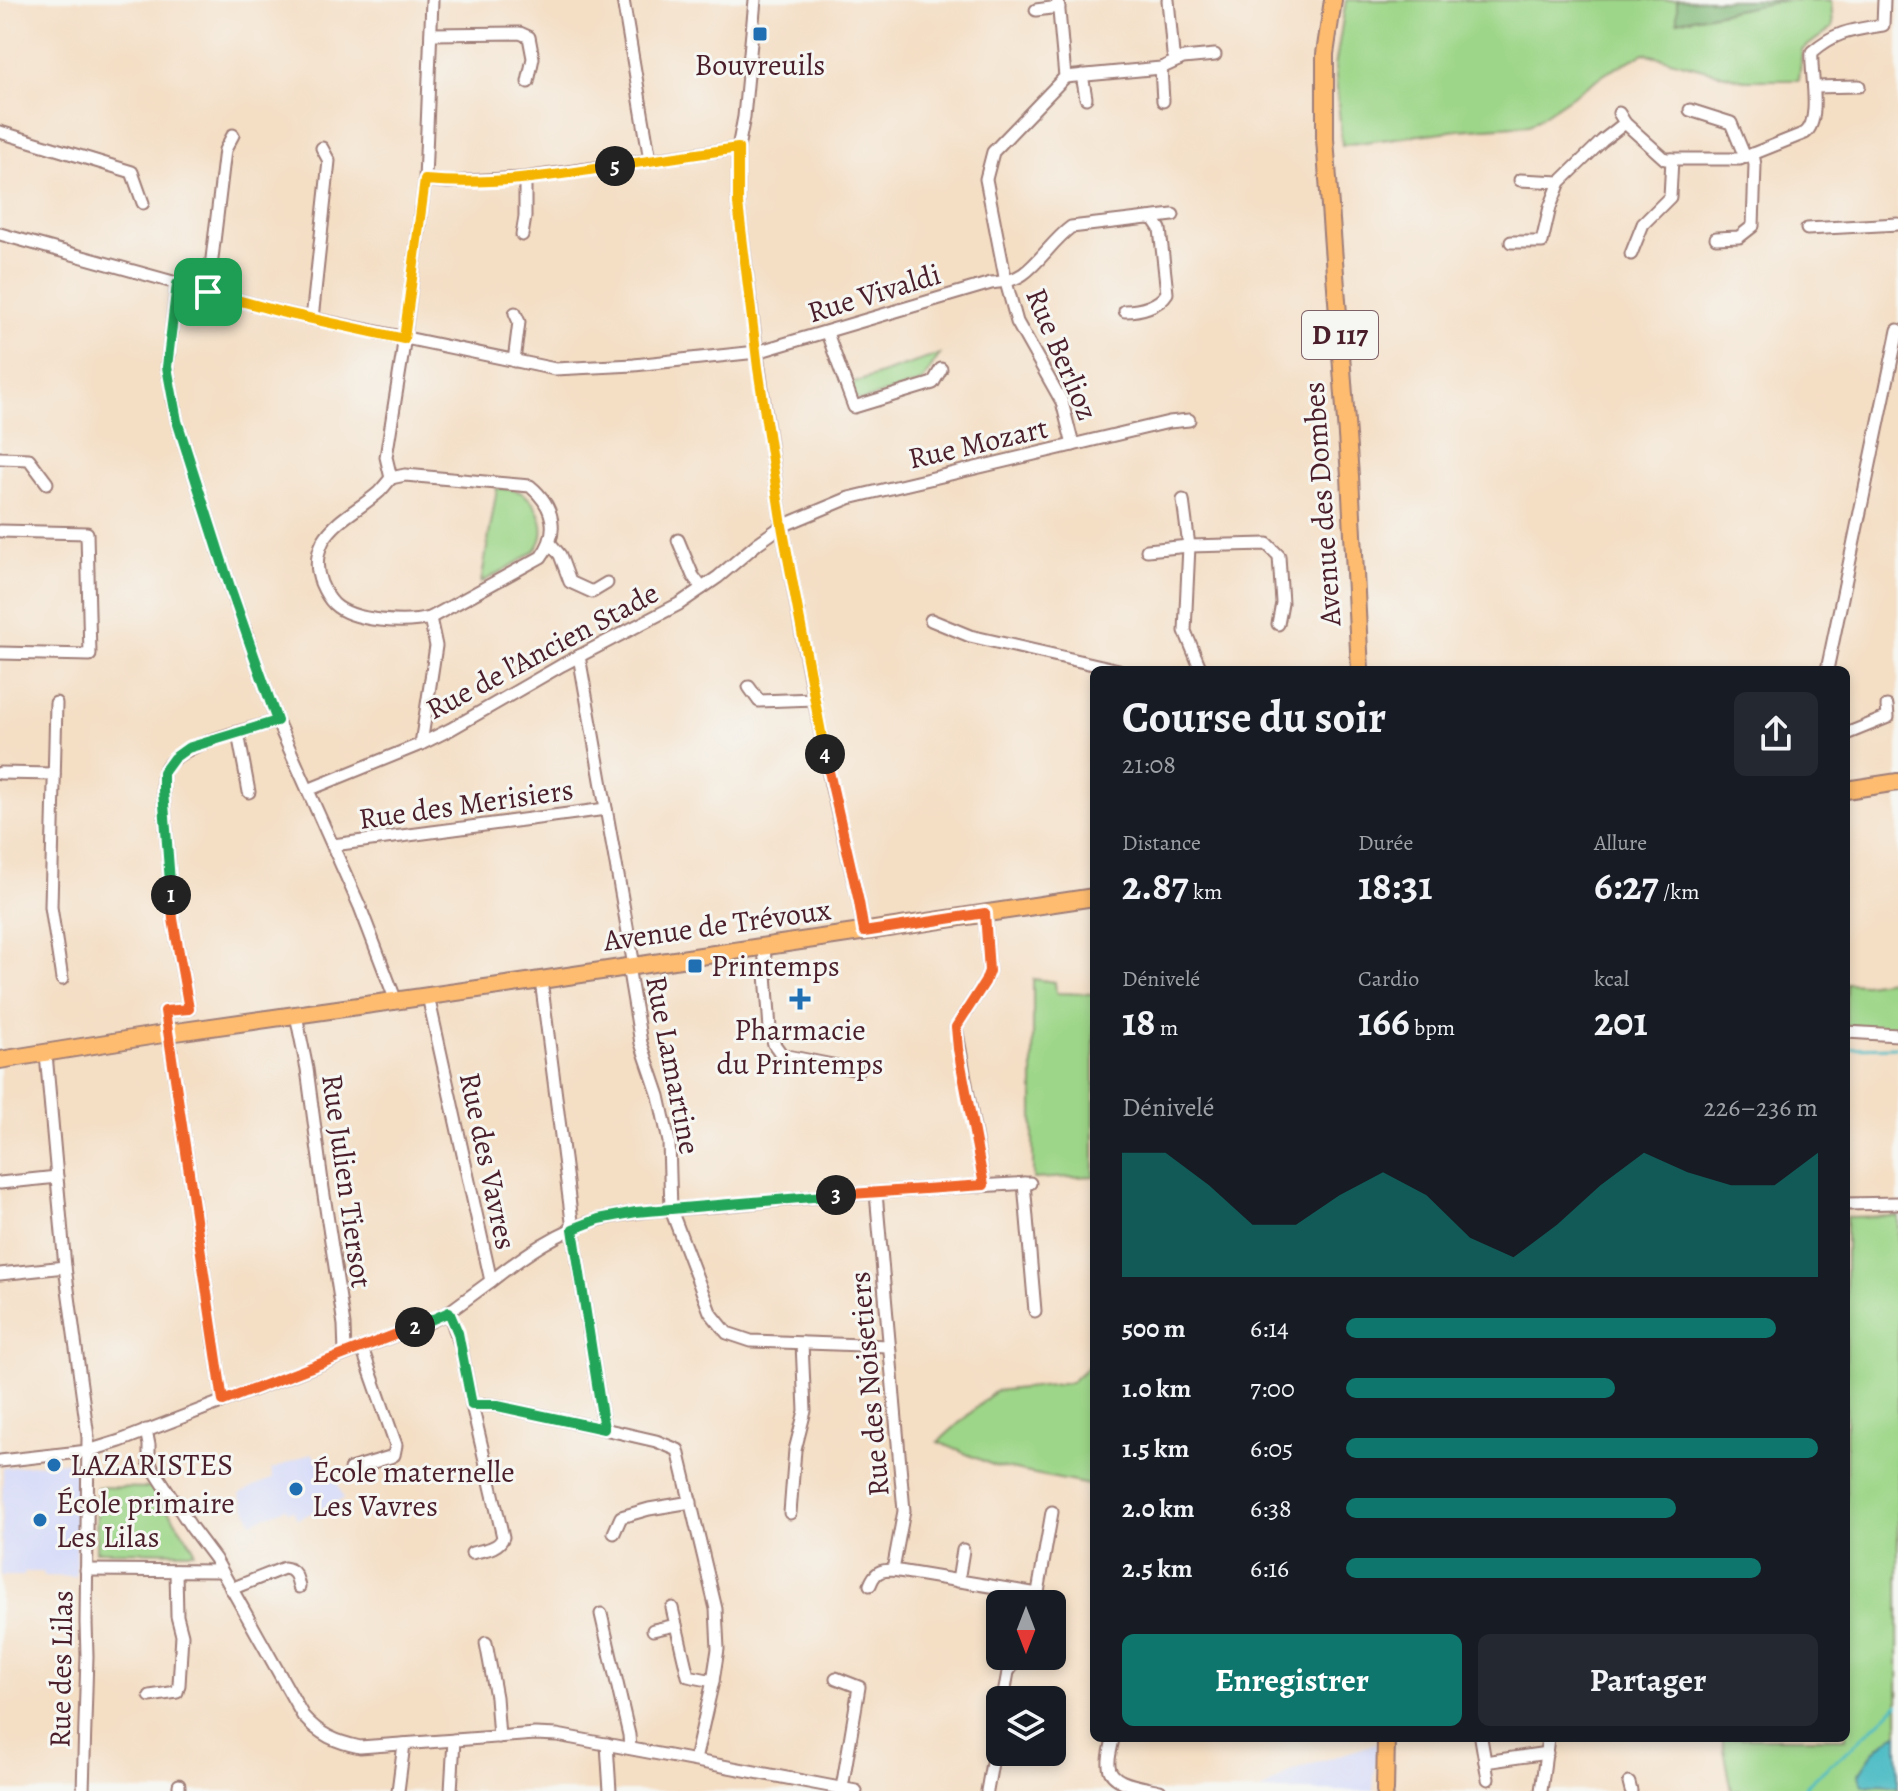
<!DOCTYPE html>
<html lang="fr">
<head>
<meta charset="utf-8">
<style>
	:root { --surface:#171b24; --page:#242831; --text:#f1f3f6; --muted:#9ea1a6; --accent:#0f766e }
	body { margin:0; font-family:Alegreya,serif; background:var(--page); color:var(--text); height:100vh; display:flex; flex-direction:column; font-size:30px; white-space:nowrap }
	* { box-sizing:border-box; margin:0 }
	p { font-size:26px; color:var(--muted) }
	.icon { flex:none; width:44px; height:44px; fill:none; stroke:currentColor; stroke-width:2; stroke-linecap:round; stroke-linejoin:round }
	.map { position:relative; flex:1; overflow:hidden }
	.side { position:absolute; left:1090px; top:666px; width:760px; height:1076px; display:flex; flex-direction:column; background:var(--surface); border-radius:12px; box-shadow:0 4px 12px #0003 }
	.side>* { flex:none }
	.needle { width:52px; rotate:180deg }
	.controls { position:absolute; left:986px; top:1590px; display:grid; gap:16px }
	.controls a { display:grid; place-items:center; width:80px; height:80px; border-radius:12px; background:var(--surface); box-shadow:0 4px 12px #0003; font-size:40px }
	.pin { position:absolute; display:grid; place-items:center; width:68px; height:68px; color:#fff; margin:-34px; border-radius:16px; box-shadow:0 4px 12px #0006 }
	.km { position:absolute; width:40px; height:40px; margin:-20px; border-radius:50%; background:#222; color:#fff; font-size:22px; line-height:40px; text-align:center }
	.round { display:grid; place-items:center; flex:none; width:84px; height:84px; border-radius:12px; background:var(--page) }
	.summary { display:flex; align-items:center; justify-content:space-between; height:136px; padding:0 32px }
	h1 { font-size:44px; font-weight:700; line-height:60px }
	.figures { display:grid; grid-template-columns:repeat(3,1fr); gap:12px; height:136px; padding:8px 32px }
	.figures div { display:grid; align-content:center }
	.figures b { font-size:40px; font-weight:700 }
	.figures small { font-size:22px; font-weight:400 }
	.figures p { font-size:22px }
	.chart { height:224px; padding:16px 32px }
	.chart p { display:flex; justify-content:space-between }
	.chart svg { width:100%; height:144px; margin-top:8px; fill:var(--accent); opacity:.7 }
	.action { display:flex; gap:16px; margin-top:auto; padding:16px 32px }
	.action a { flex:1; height:92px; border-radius:12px; background:var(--accent); color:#fff; font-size:32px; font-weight:700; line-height:92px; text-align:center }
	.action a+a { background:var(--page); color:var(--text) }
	ul { padding:0 32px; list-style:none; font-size:26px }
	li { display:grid; grid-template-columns:128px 96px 1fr; align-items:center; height:60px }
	li i { height:20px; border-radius:10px; background:var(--accent) }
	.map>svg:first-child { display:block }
	.built { fill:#d3d8f9 }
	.green { fill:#9dd688; stroke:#747a5a; stroke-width:2 }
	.forest { fill:#7eb774; stroke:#646b50; stroke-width:2 }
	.water { fill:#4ebcc5; stroke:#4c6e78; stroke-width:2 }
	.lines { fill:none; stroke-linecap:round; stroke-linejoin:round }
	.stream { stroke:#4ebcc5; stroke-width:3 }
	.street-casing { stroke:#9f7e78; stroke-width:15 }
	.primary-casing { stroke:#9f7e78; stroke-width:20 }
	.street { stroke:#fff; stroke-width:11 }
	.primary { stroke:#febc70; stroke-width:16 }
	.split-1-casing { stroke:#fff; stroke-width:16 }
	.split-2-casing { stroke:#fff; stroke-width:16 }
	.split-3-casing { stroke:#fff; stroke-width:16 }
	.split-4-casing { stroke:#fff; stroke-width:16 }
	.split-5-casing { stroke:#fff; stroke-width:16 }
	.split-6-casing { stroke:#fff; stroke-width:16 }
	.split-1 { stroke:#22a559; stroke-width:10 }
	.split-2 { stroke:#f0652b; stroke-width:10 }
	.split-3 { stroke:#22a559; stroke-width:10 }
	.split-4 { stroke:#f0652b; stroke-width:10 }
	.split-5 { stroke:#f5b400; stroke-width:10 }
	.split-6 { stroke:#f5b400; stroke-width:10 }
	.poi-dot { fill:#1f6fb2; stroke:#f6f6f2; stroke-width:3 }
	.labels { text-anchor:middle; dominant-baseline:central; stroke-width:6; stroke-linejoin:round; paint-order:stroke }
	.shield { fill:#f6f6f2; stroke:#7e6067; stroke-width:2 }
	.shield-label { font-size:28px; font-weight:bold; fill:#4a1f2b }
	.poi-label { font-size:30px; fill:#4a1f2b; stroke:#f6f6f2; text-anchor:start }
	.street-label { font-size:30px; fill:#4a1f2b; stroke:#f6f6f2 }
</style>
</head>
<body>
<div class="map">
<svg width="1898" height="1791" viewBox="0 0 1898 1791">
	<rect width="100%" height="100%" fill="#f6f6f2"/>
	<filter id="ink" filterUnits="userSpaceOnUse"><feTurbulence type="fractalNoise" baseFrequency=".0125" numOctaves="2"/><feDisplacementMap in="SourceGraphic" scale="16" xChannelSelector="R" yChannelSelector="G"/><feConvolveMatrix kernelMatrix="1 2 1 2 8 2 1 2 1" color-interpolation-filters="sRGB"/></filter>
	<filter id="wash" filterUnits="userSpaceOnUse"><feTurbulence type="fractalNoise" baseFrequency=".006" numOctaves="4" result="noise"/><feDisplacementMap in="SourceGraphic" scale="32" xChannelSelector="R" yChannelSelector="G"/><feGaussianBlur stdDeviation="1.8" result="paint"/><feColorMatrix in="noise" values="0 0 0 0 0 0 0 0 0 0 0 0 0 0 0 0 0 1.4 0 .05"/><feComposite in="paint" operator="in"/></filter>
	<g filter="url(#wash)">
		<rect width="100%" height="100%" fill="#f4dec4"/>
		<g class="built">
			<polygon points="312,1453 329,1477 334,1475 344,1499 297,1519 293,1510 288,1512 286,1508 252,1522 240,1494 273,1478 271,1470"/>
			<polygon points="71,1461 78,1466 76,1577 44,1576 43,1572 25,1572 24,1576 1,1576 3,1468"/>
			<polygon points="1377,1743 1373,1791 1261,1791 1291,1771"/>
		</g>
		<g class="green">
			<polygon points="1346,0 1677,0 1678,21 1787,0 1831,0 1833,27 1802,50 1799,80 1744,80 1644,53 1608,72 1529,125 1458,130 1342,145 1335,67"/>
			<polygon points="940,354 922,382 861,401 855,398 851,384"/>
			<path d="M497 488C505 489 515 489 522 493 539 504 550 531 536 549 530 557 492 576 481 583Z"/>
			<polygon points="1033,979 1055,982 1056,993 1094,994 1094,1176 1033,1179"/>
			<polygon points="1898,979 1898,1028 1846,1026 1846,983 1865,984"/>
			<polygon points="1898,1216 1898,1791 1732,1791 1722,1738 1846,1738 1846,1217"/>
			<polygon points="1094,1361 1094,1486 995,1466 938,1442 995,1391 1070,1383"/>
			<polygon points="97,1487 152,1488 193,1546 194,1552 96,1551"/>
		</g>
		<polygon class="forest" points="1677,0 1787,0 1677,21"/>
		<path class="water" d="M1898 1734V1787C1892 1786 1884 1784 1878 1784 1865 1786 1862 1790 1859 1774 1869 1758 1879 1741 1898 1734Z"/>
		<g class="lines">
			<g class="stream">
				<polyline points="1846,1048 1898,1047"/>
				<polyline points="1801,1791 1831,1764 1838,1760 1898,1704"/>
			</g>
		</g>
	</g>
	<g filter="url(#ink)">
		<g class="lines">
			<g class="street-casing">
				<g id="street">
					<polyline points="623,0 650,160"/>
					<polyline points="755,0 744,117 738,148 738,204 758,362 782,526 810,678 831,784 859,902 864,932"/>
					<polyline points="1058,0 1065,77 993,152 986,179 1006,282 1017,322 1062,402 1073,445"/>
					<polyline points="1168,0 1173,54 1178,60"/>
					<polyline points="1036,10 1059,7"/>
					<polyline points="431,34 520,33 529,37 533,58 528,82"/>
					<polyline points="1161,68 1163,101"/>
					<polyline points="1082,75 1086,98"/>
					<polyline points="1065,77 1161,68 1183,58 1215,55"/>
					<polyline points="1814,87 1859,86"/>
					<polyline points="1690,110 1731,123 1745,157"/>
					<path d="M1619 113 1625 123 1665 159H1740L1805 133C1822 120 1810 72 1812 52 1836 31 1853 30 1883 25L1884 0"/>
					<polyline points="0,132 132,172 143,203"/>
					<polyline points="425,180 448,182 525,178 738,148"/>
					<polyline points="1520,180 1560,182"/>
					<polyline points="1807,229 1898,224"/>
					<path d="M0 234 281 312 555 369 634 365 757 352 991 283C1002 282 1013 281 1023 274 1040 262 1053 240 1071 227L1173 215"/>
					<polyline points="522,235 525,217 525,178"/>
					<polyline points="1716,238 1739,237 1753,226 1755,165 1753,154"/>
					<polyline points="1511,242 1542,242 1550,207 1560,182 1602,141 1625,123"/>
					<polyline points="1631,254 1643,224 1670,197 1672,159"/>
					<polyline points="177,284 167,367 177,421 230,587 277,721 360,907 396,1001"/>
					<polyline points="208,292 225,150 233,135"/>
					<path d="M1125 311C1140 311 1159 306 1167 293L1160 229 1154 220 1149 218"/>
					<polyline points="312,319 329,161 322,148"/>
					<polyline points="827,333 854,407 933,383 941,369"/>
					<polyline points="514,361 519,322 515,313"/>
					<polyline points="0,458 29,459 47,483"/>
					<path d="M391 478 405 475 530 486C554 506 560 532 541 557L430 618"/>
					<polyline points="1183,500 1189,546 1185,631 1201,670"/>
					<polyline points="0,531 87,533 90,655 0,653"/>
					<polyline points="678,540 693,576 702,588"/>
					<polyline points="550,543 560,555 570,582 592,592 607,583"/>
					<polyline points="1147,550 1189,546 1267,544 1279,556 1282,603 1278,624"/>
					<polyline points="931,620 970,636 1119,670"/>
					<polyline points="579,656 634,966"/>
					<polyline points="1827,670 1898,330"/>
					<polyline points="749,687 759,701 815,699"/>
					<polyline points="56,703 51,907 62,979"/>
					<polyline points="238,733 249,792"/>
					<polyline points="1846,734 1888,717 1887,706"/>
					<path d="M421 744 436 646 430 618C407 624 353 622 334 604 329 599 324 590 321 583 316 570 316 555 323 541 336 519 360 509 379 492 383 488 387 483 391 478L386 457 402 357 425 180 432 0"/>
					<polyline points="0,773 54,774"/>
					<polyline points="308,790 421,744 451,729 562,665 679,604 718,577 758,543 782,526 849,498 1169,422 1189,420"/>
					<polyline points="333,845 606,809"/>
					<polyline points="764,946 770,1029 774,1044 782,1055 858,1070"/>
					<polyline points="628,966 641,1043 659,1096 669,1142 671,1210 710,1312 727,1333 751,1341 889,1346"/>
					<polyline points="541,980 573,1229 604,1429 656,1441 678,1450 716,1609 718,1649 713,1681 695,1760"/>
					<polyline points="296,1015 307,1069 323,1189 344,1325 345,1354"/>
					<polyline points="1846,1032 1898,1035"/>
					<polyline points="46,1054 65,1267 88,1437 86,1623 87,1656 83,1791"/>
					<polyline points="0,1183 57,1177"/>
					<polyline points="1024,1183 1035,1311"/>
					<polyline points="984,1185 956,1027 985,982 989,971 985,913"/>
					<polyline points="876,1193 904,1511 893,1570"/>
					<polyline points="1846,1204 1898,1203"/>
					<polyline points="0,1274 65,1267"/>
					<path d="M491 1281C523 1256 560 1229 601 1219 642 1209 685 1209 727 1205 828 1195 929 1188 1030 1183"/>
					<path d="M449 1312 461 1347 472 1405 503 1537C499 1549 483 1550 472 1553"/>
					<path d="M223 1401 165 1011 189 1009 173 919 163 791C163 785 162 777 164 772 174 744 249 730 277 721"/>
					<polyline points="472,1405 493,1405 604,1429"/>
					<path d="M146 1430 149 1445V1462L191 1527 215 1559 303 1716C320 1735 336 1742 360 1747L535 1734 557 1735 856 1791"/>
					<polyline points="0,1461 88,1451 120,1441 429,1322 449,1312 491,1281 428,996"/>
					<polyline points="350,1469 390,1457 394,1455 396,1445 362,1348"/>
					<polyline points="790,1513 795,1450 805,1411 802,1343"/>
					<polyline points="614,1533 621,1517 649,1509 691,1502"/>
					<polyline points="86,1570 221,1571"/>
					<polyline points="958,1581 963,1550"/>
					<path d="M870 1585C875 1572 880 1570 893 1570L1038 1594"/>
					<path d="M231 1589 284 1568C295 1569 297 1577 299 1587"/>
					<polyline points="1036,1604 1052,1512"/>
					<polyline points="672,1608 676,1625"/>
					<polyline points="601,1614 629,1735 630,1748"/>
					<polyline points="653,1630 676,1625 688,1676 713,1681"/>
					<polyline points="486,1643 496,1697 499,1737"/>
					<polyline points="836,1678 859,1687 842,1788"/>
					<polyline points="150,1696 177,1692 179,1685 182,1635 177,1616 176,1571"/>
					<polyline points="1003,1700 1008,1672 1019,1656"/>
					<path d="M1113 1738C1112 1746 1108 1757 1109 1765 1109 1785 1145 1787 1160 1791"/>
					<polyline points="1481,1738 1488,1779"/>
					<polyline points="607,1744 610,1791"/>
					<polyline points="1485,1762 1547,1753"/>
					<polyline points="1629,1783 1631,1791"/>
					<polyline points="179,1791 179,1785"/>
					<polyline points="398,1791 404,1744"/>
					<polyline points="451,1791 454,1740"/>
					<polyline points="987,1791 1000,1718"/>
					<polyline points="1541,1791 1548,1738"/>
				</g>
			</g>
			<g class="primary-casing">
				<g id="primary">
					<polyline points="1333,0 1325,54 1325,139 1350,476 1360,670"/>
					<polyline points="1846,790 1898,782"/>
					<polyline points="0,1060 169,1033 541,980 1094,897"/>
					<polyline points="1385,1791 1386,1738"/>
				</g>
			</g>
			<use href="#street" class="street"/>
			<use href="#primary" class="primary"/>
		</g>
	</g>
	<g class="lines" filter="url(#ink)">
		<g class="split-1-casing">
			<polyline id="split-1" points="171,895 163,791 163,773 174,758 188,748 277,721 230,587 177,421 167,367 177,284 208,292"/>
		</g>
		<g class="split-2-casing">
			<polyline id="split-2" points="171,895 173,919 189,1009 165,1011 223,1401 415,1327"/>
		</g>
		<g class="split-3-casing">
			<polyline id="split-3" points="415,1327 449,1312 458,1333 472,1405 493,1405 604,1429 573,1229 599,1219 636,1212 836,1195"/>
		</g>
		<g class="split-4-casing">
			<polyline id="split-4" points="825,754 859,902 864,932 985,913 989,971 985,982 956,1027 958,1049 984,1185 836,1195"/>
		</g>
		<g class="split-5-casing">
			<polyline id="split-5" points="615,166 738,148 738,204 758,368 782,526 825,754"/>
		</g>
		<g class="split-6-casing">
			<path id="split-6" d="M208 292 281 312 404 339 425 180C488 186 552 176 615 166"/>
		</g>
		<use href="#split-1" class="split-1"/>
		<use href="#split-2" class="split-2"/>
		<use href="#split-3" class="split-3"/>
		<use href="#split-4" class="split-4"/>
		<use href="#split-5" class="split-5"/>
		<use href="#split-6" class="split-6"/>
	</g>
	<g class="poi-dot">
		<rect x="752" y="26" width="16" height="16" rx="4"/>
		<rect x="687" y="958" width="16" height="16" rx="4"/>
		<path d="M796 987h8v8h8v8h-8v8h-8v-8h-8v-8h8z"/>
		<circle cx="54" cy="1465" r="8"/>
		<circle cx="296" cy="1489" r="8"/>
		<circle cx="40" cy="1520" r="8"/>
	</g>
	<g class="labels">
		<rect class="shield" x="1302" y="311" width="76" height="48" rx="6"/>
		<g class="shield-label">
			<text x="1340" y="335">D 117</text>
		</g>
		<g class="poi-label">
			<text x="760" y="65" text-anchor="middle">Bouvreuils</text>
			<text x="711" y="966">Printemps</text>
			<text x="800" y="1030" text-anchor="middle">Pharmacie<tspan x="800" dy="34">du Printemps</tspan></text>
			<text x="70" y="1465">LAZARISTES</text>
			<text x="312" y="1472">École maternelle<tspan x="312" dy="34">Les Vavres</tspan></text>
			<text x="56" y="1503">École primaire<tspan x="56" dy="34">Les Lilas</tspan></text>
		</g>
		<g class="street-label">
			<text transform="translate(874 293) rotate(-17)">Rue Vivaldi</text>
			<text transform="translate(1062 354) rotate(67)">Rue Berlioz</text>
			<text transform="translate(978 443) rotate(-13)">Rue Mozart</text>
			<text transform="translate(1322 504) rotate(-94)">Avenue des Dombes</text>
			<text transform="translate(542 651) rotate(-28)">Rue de l’Ancien Stade</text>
			<text transform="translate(466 804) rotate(-8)">Rue des Merisiers</text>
			<text transform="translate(717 925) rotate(-8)">Avenue de Trévoux</text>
			<text transform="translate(673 1065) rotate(79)">Rue Lamartine</text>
			<text transform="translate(488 1161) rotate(78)">Rue des Vavres</text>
			<text transform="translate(347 1181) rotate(82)">Rue Julien Tiersot</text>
			<text transform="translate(869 1384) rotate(-95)">Rue des Noisetiers</text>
			<text transform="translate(61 1669) rotate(-89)">Rue des Lilas</text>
		</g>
	</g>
</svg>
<div class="controls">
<a><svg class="needle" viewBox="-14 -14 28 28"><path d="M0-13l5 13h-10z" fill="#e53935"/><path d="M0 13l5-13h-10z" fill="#9ea1a6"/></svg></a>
<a><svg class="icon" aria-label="layers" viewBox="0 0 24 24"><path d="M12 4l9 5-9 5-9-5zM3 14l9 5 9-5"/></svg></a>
</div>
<div class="pin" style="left:208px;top:292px;background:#1e9e55"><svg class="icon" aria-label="arrive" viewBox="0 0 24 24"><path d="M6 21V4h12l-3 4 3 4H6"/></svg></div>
<b class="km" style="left:171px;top:895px">1</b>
<b class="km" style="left:415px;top:1327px">2</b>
<b class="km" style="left:836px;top:1195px">3</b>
<b class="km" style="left:825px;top:754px">4</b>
<b class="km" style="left:615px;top:166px">5</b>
<section class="side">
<div class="summary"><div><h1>Course du soir</h1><p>21:08</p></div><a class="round"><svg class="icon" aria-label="share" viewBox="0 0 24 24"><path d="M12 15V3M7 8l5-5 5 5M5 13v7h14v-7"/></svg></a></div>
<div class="figures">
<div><p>Distance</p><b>2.87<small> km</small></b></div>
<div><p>Durée</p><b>18:31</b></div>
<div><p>Allure</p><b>6:27<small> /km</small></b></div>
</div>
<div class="figures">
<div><p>Dénivelé</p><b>18<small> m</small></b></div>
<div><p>Cardio</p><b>166<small> bpm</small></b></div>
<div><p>kcal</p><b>201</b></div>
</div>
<div class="chart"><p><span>Dénivelé</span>226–236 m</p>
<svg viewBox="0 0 160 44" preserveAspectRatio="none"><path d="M0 44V6L10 6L20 16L30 28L40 28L50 19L60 12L70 19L80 32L90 38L100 28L110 16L120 6L130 12L140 16L150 16L160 6V44z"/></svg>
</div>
<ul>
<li><b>500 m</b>6:14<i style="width:91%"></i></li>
<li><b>1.0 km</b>7:00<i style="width:57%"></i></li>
<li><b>1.5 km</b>6:05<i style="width:100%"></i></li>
<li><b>2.0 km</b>6:38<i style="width:70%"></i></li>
<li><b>2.5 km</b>6:16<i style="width:88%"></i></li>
</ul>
<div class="action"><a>Enregistrer</a><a>Partager</a></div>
</section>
</div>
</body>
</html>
